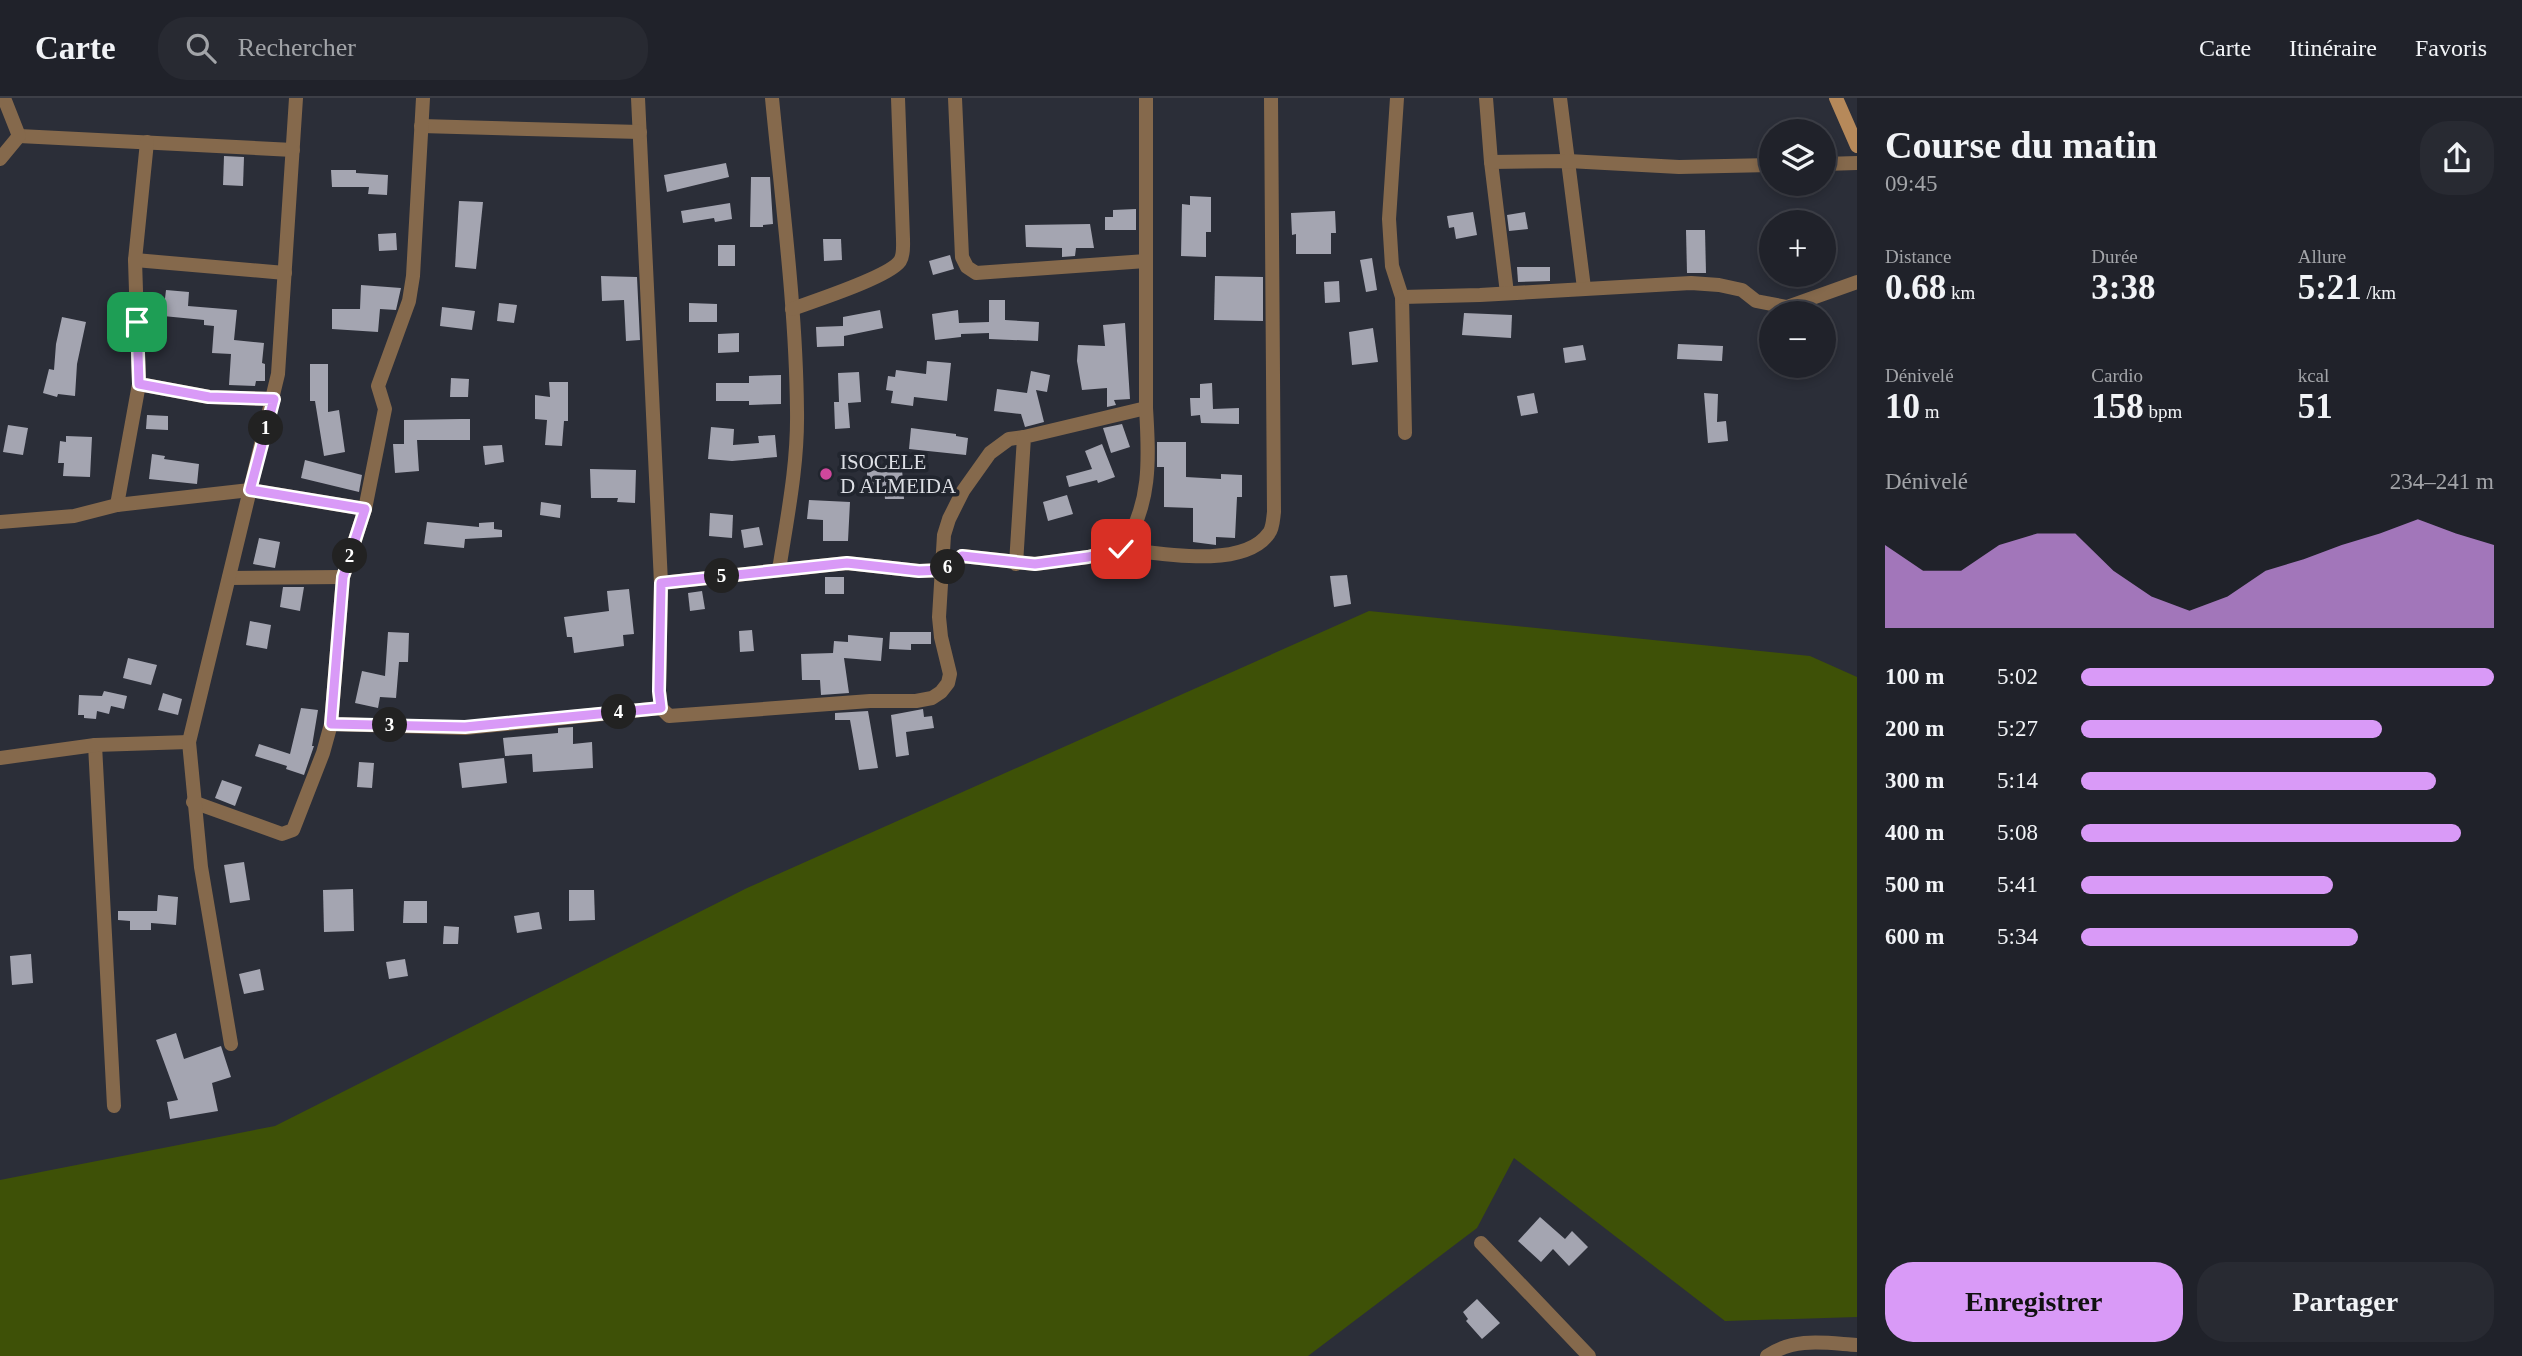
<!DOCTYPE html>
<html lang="fr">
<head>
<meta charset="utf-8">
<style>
	:root { --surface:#20222a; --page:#282a32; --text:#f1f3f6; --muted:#a2a4a8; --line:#3d3f47; --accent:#d99af7 }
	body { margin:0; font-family:"Times New Roman",serif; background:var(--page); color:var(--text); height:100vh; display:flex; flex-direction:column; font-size:26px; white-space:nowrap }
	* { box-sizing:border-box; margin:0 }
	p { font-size:23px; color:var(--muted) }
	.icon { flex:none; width:38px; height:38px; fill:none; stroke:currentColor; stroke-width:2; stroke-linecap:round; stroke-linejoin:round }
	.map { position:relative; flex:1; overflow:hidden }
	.sheet { display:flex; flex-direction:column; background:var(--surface); width:665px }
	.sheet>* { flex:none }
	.tools { position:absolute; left:1759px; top:21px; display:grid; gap:14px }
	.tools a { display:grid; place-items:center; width:77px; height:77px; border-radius:50%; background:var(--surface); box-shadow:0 4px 10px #0003,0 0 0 2px var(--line); font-size:35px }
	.pin { position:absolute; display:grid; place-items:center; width:60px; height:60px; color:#fff; margin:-30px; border-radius:14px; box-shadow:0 4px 10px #0006 }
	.km { position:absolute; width:35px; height:35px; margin:-18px; border-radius:50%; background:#222; color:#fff; font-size:19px; line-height:35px; text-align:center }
	.round { display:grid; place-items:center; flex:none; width:74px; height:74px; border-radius:28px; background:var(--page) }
	.head { display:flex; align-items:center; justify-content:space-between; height:119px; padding:0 28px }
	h1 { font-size:38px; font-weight:700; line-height:52px }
	.figures { display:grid; grid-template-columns:repeat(3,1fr); gap:10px; height:119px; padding:7px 28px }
	.figures div { display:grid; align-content:center }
	.figures b { font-size:35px; font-weight:700 }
	.figures small { font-size:19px; font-weight:400 }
	.figures p { font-size:19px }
	.chart { height:196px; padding:14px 28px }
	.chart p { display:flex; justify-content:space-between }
	.chart svg { width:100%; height:126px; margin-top:7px; fill:var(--accent); opacity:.7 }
	.cta { display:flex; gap:14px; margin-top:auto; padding:14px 28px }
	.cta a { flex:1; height:80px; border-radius:28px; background:var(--accent); color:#111; font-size:28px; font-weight:700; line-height:80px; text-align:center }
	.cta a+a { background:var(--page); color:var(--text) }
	ul { padding:0 28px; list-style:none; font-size:23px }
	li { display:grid; grid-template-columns:112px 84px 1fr; align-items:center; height:52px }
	li i { height:18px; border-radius:9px; background:var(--accent) }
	header { display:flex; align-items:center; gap:42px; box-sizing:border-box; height:98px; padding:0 35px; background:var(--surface); border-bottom:2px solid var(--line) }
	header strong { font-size:33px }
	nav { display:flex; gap:38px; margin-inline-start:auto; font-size:24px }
	.search { width:490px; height:63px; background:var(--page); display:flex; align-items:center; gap:18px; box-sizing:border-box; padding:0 24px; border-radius:28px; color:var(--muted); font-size:26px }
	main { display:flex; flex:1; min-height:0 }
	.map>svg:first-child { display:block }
	.green { fill:#3e5107 }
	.building { fill:#a4a5b1 }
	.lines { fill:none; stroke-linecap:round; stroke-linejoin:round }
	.minor { stroke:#85694c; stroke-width:14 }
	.secondary { stroke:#b6895a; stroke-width:14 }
	.route-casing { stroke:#fff; stroke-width:14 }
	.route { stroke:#d99af7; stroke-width:9 }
	.hotel-dot { fill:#d1479c; stroke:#21252e; stroke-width:2.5 }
	.labels { text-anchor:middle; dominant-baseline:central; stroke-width:7; stroke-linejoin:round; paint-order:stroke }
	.poi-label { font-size:21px; fill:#dddfe5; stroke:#21252e; text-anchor:start }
</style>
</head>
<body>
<header>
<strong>Carte</strong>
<div class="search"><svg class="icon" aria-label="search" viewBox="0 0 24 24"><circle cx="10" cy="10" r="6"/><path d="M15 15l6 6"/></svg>Rechercher</div>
<nav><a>Carte</a><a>Itinéraire</a><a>Favoris</a></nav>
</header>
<main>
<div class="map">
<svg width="1857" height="1258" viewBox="0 0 1857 1258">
	<rect width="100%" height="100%" fill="#2b2e38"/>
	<polygon class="green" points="1369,513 1810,558 1857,579 1857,1219 1725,1223 1514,1060 1477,1130 1308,1258 0,1258 0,1082 275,1028 747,790"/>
	<g class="building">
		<polygon points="224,58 244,59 243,88 223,87"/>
		<polygon points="726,65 729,79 667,94 664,77"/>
		<polygon points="331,72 356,72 356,75 388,77 387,97 368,96 369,89 332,89"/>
		<polygon points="751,79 770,79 773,126 763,127 763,129 750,129"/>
		<polygon points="1190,98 1211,99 1211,134 1206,134 1206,159 1181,158 1182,106 1190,107"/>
		<polygon points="459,103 483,104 476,171 455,169"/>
		<polygon points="730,105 732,121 715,124 714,120 683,125 681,113"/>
		<polygon points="1136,111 1136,132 1105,132 1105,119 1113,119 1113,112"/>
		<polygon points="1335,113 1336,135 1331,135 1331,156 1296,156 1296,136 1292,137 1291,115"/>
		<polygon points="1473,114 1477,137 1456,141 1454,129 1449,130 1447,118"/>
		<polygon points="1525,114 1528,131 1509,133 1507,117"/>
		<polygon points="1090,126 1094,150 1076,150 1075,158 1062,159 1062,150 1026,149 1025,127"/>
		<polygon points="1686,132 1705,132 1706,175 1687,175"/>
		<polygon points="396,135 397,152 379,153 378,136"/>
		<polygon points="823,141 841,141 842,162 824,163"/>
		<rect x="718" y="147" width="17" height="21"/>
		<polygon points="950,157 954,171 933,177 929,163"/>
		<polygon points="1372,160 1377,192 1366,194 1360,162"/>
		<polygon points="1517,169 1550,169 1550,183 1518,184"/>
		<polygon points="601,178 637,179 640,242 626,243 624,202 602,203"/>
		<polygon points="1215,178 1263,179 1263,223 1214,222"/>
		<polygon points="1339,183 1340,204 1325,205 1324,184"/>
		<polygon points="361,187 401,190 396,212 380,211 378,234 332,231 332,211 360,211"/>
		<polygon points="166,192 189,194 188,208 237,212 234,242 264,245 262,265 265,266 265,283 256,283 255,288 229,287 231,256 212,255 214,228 204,227 204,222 163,218"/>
		<polygon points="989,202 1005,202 1005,222 1039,224 1038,243 989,241 989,235 961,236 961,239 935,242 932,216 958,212 959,225 989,224"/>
		<polygon points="499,205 517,207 514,225 497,223"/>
		<polygon points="689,205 717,206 717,224 689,224"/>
		<polygon points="442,209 475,213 472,232 440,228"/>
		<polygon points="880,212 883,230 844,238 844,248 817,249 816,229 843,228 843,232 843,219"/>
		<polygon points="1464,215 1512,217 1511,240 1462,237"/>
		<polygon points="62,219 86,224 77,266 75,298 58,296 57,299 43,295 49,271 54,272 56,246"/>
		<polygon points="1125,225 1130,301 1114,302 1116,307 1107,309 1107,290 1082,292 1077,263 1078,247 1105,248 1103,227"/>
		<polygon points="1373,230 1378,264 1352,267 1349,234"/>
		<polygon points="739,235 739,254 718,255 718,236"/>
		<polygon points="1678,246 1723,248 1722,263 1677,261"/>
		<polygon points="1583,247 1586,262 1565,265 1563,250"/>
		<polygon points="927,263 951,265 947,303 914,299 913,308 891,305 893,293 886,292 888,278 895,279 896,272 926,276"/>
		<polygon points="310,266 328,266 328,314 339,312 345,354 324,358 315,303 310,303"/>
		<polygon points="1031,273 1050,277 1047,294 1036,292 1044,324 1025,329 1021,316 994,313 997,291 1027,295"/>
		<polygon points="859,274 861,304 848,305 850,330 835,331 834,304 839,304 838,275"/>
		<polygon points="781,277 781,306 749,307 749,303 716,303 716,285 749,285 749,278"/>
		<polygon points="451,280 469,281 468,299 450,299"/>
		<polygon points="549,284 568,284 568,323 564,323 562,348 545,347 547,322 535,321 535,297 550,299"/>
		<polygon points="1212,285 1213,311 1239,310 1239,326 1201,325 1200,317 1191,318 1190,300 1200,300 1200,286"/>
		<polygon points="1534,295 1538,315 1521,318 1517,298"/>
		<polygon points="1704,295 1718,296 1717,324 1726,323 1728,343 1708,345"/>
		<polygon points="147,317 168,318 168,332 146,331"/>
		<polygon points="461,321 470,321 470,342 417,342 419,373 395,375 393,346 404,346 404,322"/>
		<polygon points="1122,326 1130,349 1111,355 1103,330"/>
		<polygon points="8,327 28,330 23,357 3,354"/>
		<polygon points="711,329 734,331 733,347 759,345 758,338 775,337 777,359 732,363 708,361"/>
		<polygon points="911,330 956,336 956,338 968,340 966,357 909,351"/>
		<polygon points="66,338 92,339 90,379 63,378 64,365 58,365 60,343 66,344"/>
		<polygon points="1157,344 1186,344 1186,379 1221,381 1221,376 1242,377 1242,399 1237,399 1235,440 1216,439 1216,447 1193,444 1193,410 1164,409 1164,369 1157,369"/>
		<polygon points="1102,346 1115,379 1098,385 1097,382 1069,389 1066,378 1092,371 1085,353"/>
		<polygon points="502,347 504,364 485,367 483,348"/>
		<polygon points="152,356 165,358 164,361 199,366 197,386 149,381"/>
		<polygon points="305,362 362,377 359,394 301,380"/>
		<polygon points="902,370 904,401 885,401 884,389 867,389 867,373"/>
		<polygon points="590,371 636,372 635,405 617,404 618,400 591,400"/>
		<polygon points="1067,397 1073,416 1048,423 1043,404"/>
		<polygon points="809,402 850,404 848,443 823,443 823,422 807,421"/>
		<polygon points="541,404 561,407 560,420 540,417"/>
		<polygon points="710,415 733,417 732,440 709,438"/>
		<polygon points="427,424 479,429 479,425 494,424 494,431 502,432 502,439 465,441 464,450 424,446"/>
		<polygon points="759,429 763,447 744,450 741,432"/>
		<polygon points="259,440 280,444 275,470 253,466"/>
		<polygon points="1347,477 1351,506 1334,509 1330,478"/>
		<rect x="825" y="479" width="19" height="17"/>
		<polygon points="283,489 304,489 300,513 280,509"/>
		<polygon points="629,491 634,536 623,537 624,548 574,555 572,539 567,539 564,519 609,513 607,493"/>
		<polygon points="702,493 705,511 690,513 688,495"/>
		<polygon points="250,523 271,527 267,551 246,547"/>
		<polygon points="752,532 754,553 740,554 739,533"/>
		<polygon points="388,534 409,535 408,564 399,564 396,600 380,599 378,610 355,605 362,573 385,578"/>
		<polygon points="890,534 931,534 931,546 911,546 911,552 889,551"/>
		<polygon points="848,537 883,540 881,563 844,560 849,595 821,597 820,582 802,582 801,556 833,555 834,543 848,544"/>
		<polygon points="128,560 157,567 151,587 123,580"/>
		<polygon points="104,593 127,598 124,611 111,608 109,616 97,613 96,621 84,620 84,617 78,617 79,597 102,598"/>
		<polygon points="163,595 182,601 178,617 158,612"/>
		<polygon points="301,610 318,612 312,648 314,648 304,677 286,671 287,668 255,658 259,646 290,656"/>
		<polygon points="923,611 924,619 932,618 934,630 906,634 909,657 896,659 891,617"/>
		<polygon points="868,613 878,670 859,672 850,622 835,622 835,615"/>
		<polygon points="573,629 573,646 592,644 593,670 533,674 532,656 505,658 503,640 558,635 558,630"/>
		<polygon points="504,660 507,685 462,690 459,665"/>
		<polygon points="359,664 374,665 372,690 357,689"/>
		<polygon points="222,682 242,689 235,708 215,700"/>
		<polygon points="244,764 250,802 230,805 224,767"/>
		<polygon points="353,791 354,833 324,834 323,792"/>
		<polygon points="569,792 594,792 595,822 569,823"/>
		<polygon points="158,797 178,799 176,827 151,825 151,832 130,832 130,823 118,822 118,813 157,813"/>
		<polygon points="404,803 427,803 427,825 403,825"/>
		<polygon points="539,814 542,831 517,835 514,818"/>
		<polygon points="444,828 459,829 458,846 443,846"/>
		<polygon points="31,856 33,885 12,887 10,858"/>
		<polygon points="405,861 408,878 389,881 386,864"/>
		<polygon points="260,871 264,892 244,896 239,876"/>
		<polygon points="176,935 184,961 221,948 231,979 212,985 218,1013 170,1021 167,1004 178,1002 156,942"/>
		<polygon points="1540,1119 1565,1141 1572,1133 1588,1149 1569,1168 1553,1151 1541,1164 1518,1143"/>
		<polygon points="1477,1201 1500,1225 1482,1241 1466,1223 1468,1221 1463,1214"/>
	</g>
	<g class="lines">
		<g class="minor">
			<polyline points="638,0 661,485 659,593 661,610 669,618 870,603 916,603 932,600 941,594 948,585 950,576 941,539 939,519 944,437 949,421 963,393 990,355 1009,341 1024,339"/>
			<path d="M772 0C782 104 796 209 797 313 798 367 787 420 779 472"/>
			<polyline points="955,0 962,159 967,169 976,175 1146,163"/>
			<polyline points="1397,0 1389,121 1392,168 1402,199 1405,335"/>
			<polyline points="1486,0 1491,64 1507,195"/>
			<polyline points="1560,0 1584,190"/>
			<polyline points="421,28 640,34"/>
			<polyline points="19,38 293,52"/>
			<polyline points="0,61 19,38 4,0"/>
			<polyline points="1491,64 1568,63 1679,69 1771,67"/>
			<polyline points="1824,66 1857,65"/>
			<polyline points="135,162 285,175"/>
			<polyline points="1402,199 1480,197 1691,185 1719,187 1742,192 1756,203 1787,209 1857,184"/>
			<path d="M792 211C814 203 889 179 900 163 904 157 903 148 903 141L898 0"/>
			<polyline points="139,286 209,299 274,301"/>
			<polyline points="117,407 139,286 135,162 147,44"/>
			<polyline points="0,424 74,418 117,407 250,392 365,411"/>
			<path d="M1121 451C1158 455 1244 472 1269 435 1273 430 1273 421 1274 414L1271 0"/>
			<polyline points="1016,466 1024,339 1146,310"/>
			<polyline points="229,480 343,479"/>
			<path d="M661 485 847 465 919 473 943 472 962 458 1035 466 1088 459 1121 451C1152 409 1149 359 1146 310V0"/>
			<polyline points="331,626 465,630 661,610"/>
			<polyline points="95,647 114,1008"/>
			<polyline points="0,660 95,647 189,644"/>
			<polyline points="193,704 282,736 293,732 323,655 331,626 343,479 365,411 385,311 378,288 409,203 413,178 423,0"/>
			<polyline points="231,946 201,769 189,644 278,276 296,0"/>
			<polyline points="1481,1145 1589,1258"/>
			<path d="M1767 1258C1795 1239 1825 1245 1857 1247"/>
		</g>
		<polyline class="secondary" points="1836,0 1857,48"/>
	</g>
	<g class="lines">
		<g class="route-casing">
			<polyline id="route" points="137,224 139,286 209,299 274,301 250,392 365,411 343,479 331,626 465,629 661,610 659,593 661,485 847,465 919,473 943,472 962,458 1035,466 1088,459 1121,451"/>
		</g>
		<use href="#route" class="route"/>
	</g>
	<circle class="hotel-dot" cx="826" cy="376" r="7"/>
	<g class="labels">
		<g class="poi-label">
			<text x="840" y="364">ISOCELE<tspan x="840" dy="24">D ALMEIDA</tspan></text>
		</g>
	</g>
</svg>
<div class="tools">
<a><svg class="icon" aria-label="layers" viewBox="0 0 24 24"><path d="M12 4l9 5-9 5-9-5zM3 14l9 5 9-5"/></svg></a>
<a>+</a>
<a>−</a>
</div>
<div class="pin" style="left:137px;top:224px;background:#1e9e55"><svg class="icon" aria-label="arrive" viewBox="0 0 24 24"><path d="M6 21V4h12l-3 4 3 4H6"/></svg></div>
<div class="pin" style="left:1121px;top:451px;background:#d93025"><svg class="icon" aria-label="check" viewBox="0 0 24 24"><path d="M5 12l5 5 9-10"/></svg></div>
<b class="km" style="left:266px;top:330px">1</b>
<b class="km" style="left:350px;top:458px">2</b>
<b class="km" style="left:390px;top:627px">3</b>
<b class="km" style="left:619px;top:614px">4</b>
<b class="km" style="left:722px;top:478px">5</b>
<b class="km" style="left:948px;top:469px">6</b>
</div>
<section class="sheet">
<div class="head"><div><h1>Course du matin</h1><p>09:45</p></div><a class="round"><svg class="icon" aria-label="share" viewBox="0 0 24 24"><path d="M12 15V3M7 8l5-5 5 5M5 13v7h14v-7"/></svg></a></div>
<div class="figures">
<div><p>Distance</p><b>0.68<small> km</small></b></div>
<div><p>Durée</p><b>3:38</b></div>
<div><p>Allure</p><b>5:21<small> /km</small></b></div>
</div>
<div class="figures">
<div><p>Dénivelé</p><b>10<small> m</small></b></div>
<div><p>Cardio</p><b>158<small> bpm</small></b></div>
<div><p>kcal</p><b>51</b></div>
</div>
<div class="chart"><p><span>Dénivelé</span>234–241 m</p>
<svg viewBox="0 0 160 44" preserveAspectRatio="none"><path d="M0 44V15L10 24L20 24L30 15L40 11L50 11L60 24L70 33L80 38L90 33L100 24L110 20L120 15L130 11L140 6L150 11L160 15V44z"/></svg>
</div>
<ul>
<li><b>100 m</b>5:02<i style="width:100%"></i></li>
<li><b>200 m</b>5:27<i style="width:73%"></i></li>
<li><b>300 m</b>5:14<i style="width:86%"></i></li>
<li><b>400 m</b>5:08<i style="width:92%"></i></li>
<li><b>500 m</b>5:41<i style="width:61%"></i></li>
<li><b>600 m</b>5:34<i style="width:67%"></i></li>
</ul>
<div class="cta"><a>Enregistrer</a><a>Partager</a></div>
</section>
</main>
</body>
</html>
